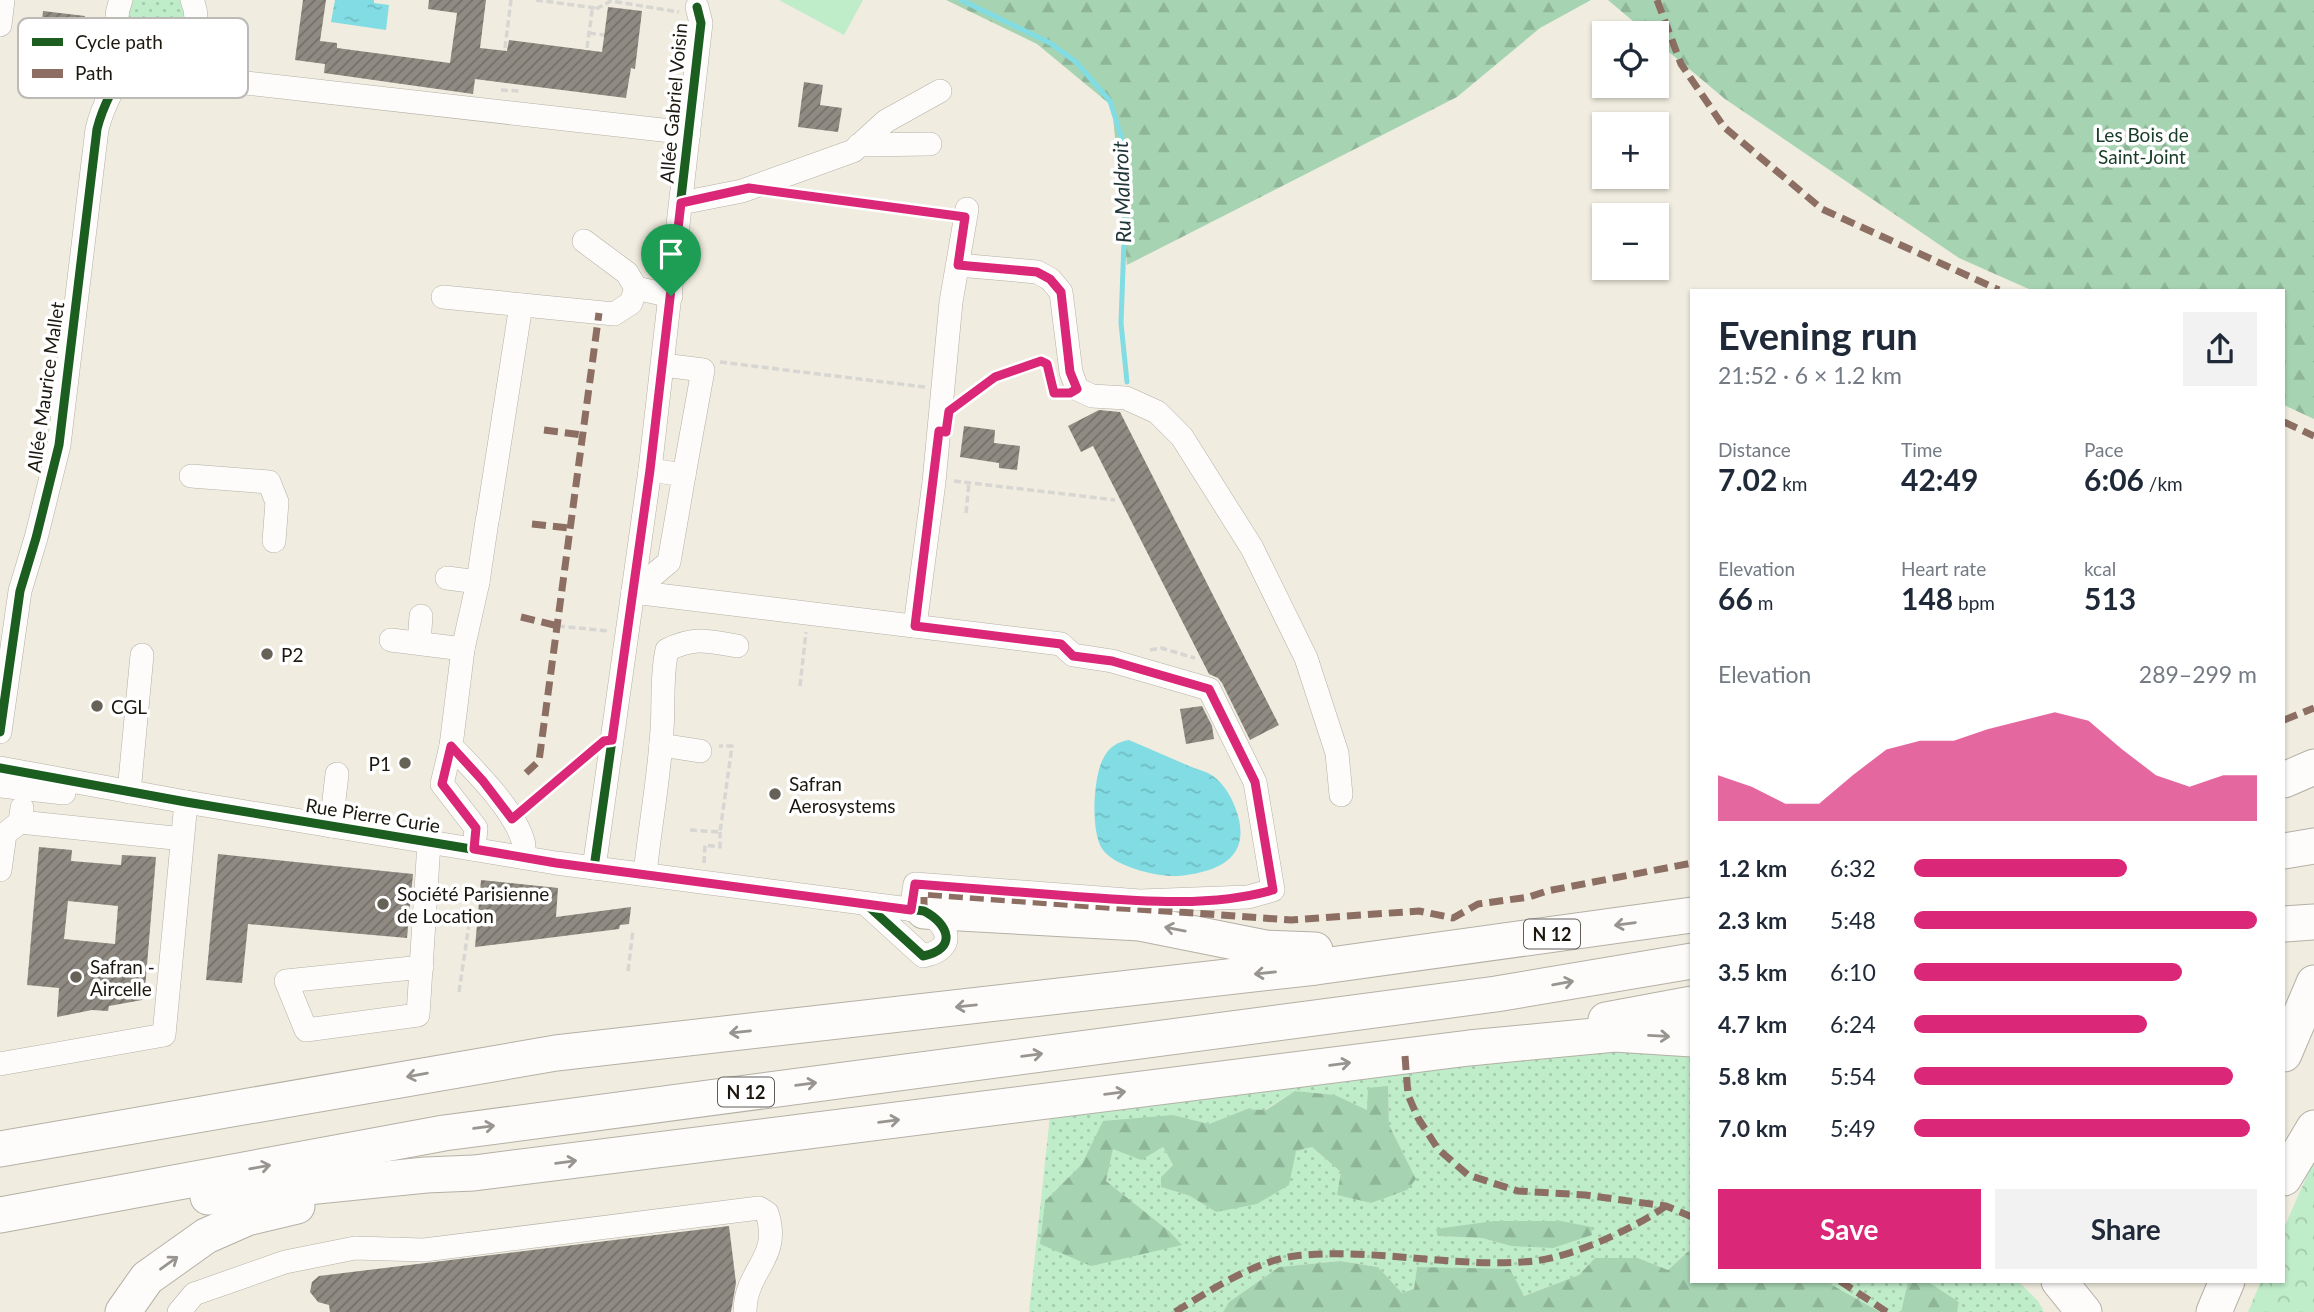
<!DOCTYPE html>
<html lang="en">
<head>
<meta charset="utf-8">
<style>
	:root { --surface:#fff; --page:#f2f2f3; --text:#1f2937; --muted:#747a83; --accent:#db2777 }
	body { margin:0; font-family:Lato,sans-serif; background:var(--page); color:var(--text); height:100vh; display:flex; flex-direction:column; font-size:26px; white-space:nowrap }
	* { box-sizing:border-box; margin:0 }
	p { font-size:23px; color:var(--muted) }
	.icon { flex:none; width:38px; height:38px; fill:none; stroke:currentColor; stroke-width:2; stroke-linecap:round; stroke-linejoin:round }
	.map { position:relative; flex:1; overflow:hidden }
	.panel { position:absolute; left:1690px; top:289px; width:595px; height:994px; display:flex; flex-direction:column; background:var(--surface); border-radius:0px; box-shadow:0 2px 5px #0004 }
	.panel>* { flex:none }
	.controls { position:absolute; left:1592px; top:21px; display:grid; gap:14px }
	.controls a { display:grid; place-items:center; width:77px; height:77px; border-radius:0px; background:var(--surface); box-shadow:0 2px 5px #0004; font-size:35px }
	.pin { position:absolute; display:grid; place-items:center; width:60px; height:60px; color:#fff; margin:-72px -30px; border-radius:50% 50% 50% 0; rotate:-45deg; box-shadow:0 0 7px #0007 }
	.pin .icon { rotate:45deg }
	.round { display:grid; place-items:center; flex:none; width:74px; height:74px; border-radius:0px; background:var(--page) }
	.summary { display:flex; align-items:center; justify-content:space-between; height:119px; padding:0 28px }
	h1 { font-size:38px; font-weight:700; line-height:52px }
	.stats { display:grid; grid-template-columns:repeat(3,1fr); gap:10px; height:119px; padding:7px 28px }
	.stats div { display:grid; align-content:center }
	.stats b { font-size:30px; font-weight:700 }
	.stats small { font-size:19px; font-weight:400 }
	.stats p { font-size:19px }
	.chart { height:196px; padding:14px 28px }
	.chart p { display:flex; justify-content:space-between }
	.chart svg { width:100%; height:126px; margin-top:7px; fill:var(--accent); opacity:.7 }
	.primary-button { display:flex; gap:14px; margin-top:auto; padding:14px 28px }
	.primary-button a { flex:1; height:80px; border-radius:0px; background:var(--accent); color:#fff; font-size:28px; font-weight:700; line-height:80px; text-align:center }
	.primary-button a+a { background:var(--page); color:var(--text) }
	ul { padding:0 28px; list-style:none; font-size:23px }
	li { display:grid; grid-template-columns:112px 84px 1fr; align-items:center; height:52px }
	li i { height:18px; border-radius:9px; background:var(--accent) }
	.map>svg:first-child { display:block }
	.grass { fill:url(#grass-dots); fill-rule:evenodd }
	.forest { fill:url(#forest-firs) }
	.park { fill:url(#park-crowns) }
	.garden { fill:#bfecc9 }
	.water { fill:url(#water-ripples) }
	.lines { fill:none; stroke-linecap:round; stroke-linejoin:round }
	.stream { stroke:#81dce3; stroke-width:5 }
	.building { fill:url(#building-hatch); fill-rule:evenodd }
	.minor-casing { stroke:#b4b0a6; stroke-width:24 }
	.highway-casing { stroke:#b4b0a6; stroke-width:37 }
	.path { stroke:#d7d6d2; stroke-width:3.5; stroke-dasharray:7 3.5; stroke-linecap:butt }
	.minor { stroke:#fdfcfa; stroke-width:23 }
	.highway { stroke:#fdfcfa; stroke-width:35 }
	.quiet { stroke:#8d6e63; stroke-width:7; stroke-dasharray:14 7; stroke-linecap:butt }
	.cycleway-casing { stroke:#fff; stroke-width:13 }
	.cycleway { stroke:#1b5e20; stroke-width:9 }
	.oneway { stroke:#989591 }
	.route-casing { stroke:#fff; stroke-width:14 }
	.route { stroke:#db2777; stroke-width:9 }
	.poi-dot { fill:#666258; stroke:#fff; stroke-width:2.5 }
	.labels { text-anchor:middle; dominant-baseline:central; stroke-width:7; stroke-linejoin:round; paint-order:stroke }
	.shield { fill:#fff; stroke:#605d58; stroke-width:2 }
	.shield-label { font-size:18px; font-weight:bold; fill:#1c1810 }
	.street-label { font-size:19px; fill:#1c1810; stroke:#fff }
	.park-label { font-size:19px; fill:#163c27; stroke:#fff }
	.poi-label { font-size:19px; fill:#1c1810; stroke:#fff; text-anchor:start }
	.water-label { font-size:21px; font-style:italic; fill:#203639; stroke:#fff }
	.key { fill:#fff; stroke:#bbbab7; stroke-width:2 }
	.key-label { font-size:19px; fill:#1c1810 }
</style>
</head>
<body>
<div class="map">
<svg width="2314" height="1312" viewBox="0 0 2314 1312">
	<defs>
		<pattern id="grass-dots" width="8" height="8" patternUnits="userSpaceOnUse" patternTransform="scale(1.75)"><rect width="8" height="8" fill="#bfecc9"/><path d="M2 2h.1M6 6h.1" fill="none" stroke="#a4caac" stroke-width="1.8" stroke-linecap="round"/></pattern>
		<pattern id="forest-firs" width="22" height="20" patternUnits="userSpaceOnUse" patternTransform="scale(1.75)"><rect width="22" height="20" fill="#a6d4b2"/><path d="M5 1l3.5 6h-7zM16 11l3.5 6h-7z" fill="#8eb598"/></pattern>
		<pattern id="park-crowns" width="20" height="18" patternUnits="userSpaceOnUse" patternTransform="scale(1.75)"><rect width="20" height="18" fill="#bfecc9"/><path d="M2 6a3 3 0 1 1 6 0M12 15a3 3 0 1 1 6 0" fill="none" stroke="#a4caac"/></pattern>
		<pattern id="water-ripples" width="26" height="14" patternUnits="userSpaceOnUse" patternTransform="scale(1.75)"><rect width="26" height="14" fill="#81dce3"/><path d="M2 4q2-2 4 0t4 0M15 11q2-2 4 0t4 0" fill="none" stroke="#6fbcc2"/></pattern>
		<pattern id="building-hatch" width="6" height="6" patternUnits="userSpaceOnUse" patternTransform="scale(1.75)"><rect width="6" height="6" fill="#8f8a82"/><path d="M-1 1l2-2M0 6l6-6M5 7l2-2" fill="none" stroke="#747069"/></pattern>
	</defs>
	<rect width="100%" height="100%" fill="#f0ecdf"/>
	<g class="grass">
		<path d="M131 0H183C207 64 105 58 131 0Z"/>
		<path d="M1647 1050 1692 1058V1248L1668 1270 1638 1258H1595L1579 1275 1523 1296 1417 1268 1414 1289 1402 1293 1378 1267 1340 1261 1279 1267 1229 1302 1223 1312H1029L1050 1116 1557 1055ZM1388 1086 1389 1125 1416 1179 1371 1203 1338 1195 1341 1172 1312 1147 1296 1151 1216 1212 1190 1196 1161 1187V1177L1173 1165 1162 1146 1113 1149 1106 1181 1169 1231 1045 1201 1082 1164 1173 1115 1209 1124 1247 1109 1265 1110 1295 1091 1335 1095 1367 1110ZM1494 1221 1511 1246 1482 1238 1438 1236Z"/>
		<polygon points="1825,1281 1908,1281 1901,1312 1880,1312"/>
		<polygon points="1927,1281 2018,1281 2038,1301 2044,1312 1957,1312 1959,1302"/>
	</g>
	<g class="forest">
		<polygon points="946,0 1591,0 1540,28 1457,97 1127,265 1112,106 1037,44"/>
		<polygon points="1608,0 2314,0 2314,419 2284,405 2284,290 2031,290 1959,258 1725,99 1657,42 1657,33 1647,33"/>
		<polygon points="1388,1086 1389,1125 1416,1179 1407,1190 1371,1203 1337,1195 1341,1172 1312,1147 1296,1151 1289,1185 1257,1204 1216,1212 1190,1196 1161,1187 1161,1177 1173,1165 1163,1147 1141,1160 1113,1149 1106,1181 1169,1231 1182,1245 1091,1266 1040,1244 1045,1201 1082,1164 1103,1121 1173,1115 1209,1124 1247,1109 1266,1110 1295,1091 1335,1095 1367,1110 1368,1088"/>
		<polygon points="1494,1221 1561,1221 1591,1227 1592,1235 1553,1248 1511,1246 1482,1238 1438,1236 1436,1229"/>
		<polygon points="1692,1248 1692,1281 1825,1281 1880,1312 1223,1312 1229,1302 1279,1267 1340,1261 1378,1267 1402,1293 1414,1289 1417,1267 1510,1269 1524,1296 1579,1275 1595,1258 1638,1258 1668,1270"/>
		<polygon points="1908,1281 1927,1281 1959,1302 1957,1312 1901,1312"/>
	</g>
	<polygon class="park" points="2314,1160 2314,1312 2248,1312 2261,1281 2284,1281 2284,1228"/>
	<polygon class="garden" points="779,0 863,0 844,35"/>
	<g class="water">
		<polygon points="335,0 374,0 374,3 389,5 386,30 331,22"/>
		<path d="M1129 740C1149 749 1169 757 1189 766 1196 769 1206 771 1213 776 1223 783 1231 796 1235 807 1254 856 1221 872 1177 876 1157 877 1116 867 1103 850 1090 833 1093 775 1104 757 1110 746 1118 742 1129 740Z"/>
	</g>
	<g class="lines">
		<polyline class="stream" points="961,0 1050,43 1076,62 1110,101 1122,139 1126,188 1121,323 1127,382"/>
	</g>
	<g class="building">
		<polygon points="303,0 326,0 320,41 337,43 337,48 450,63 457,13 428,9 429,0 486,0 480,48 507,51 509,40 602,52 608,7 642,11 635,69 631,68 626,98 475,79 473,94 324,73 325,64 295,60"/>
		<polygon points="43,11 85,16 78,80 36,75"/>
		<polygon points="804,82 823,85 820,105 842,108 838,132 798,127"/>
		<polygon points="1099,410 1120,412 1279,725 1250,740 1222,683 1218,678 1209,674 1093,446 1081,452 1068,426"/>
		<polygon points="964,426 995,430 994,443 1020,446 1017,470 999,468 999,463 960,457"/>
		<polygon points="1202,706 1212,726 1214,739 1186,744 1180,709"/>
		<path d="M39 847 72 850 71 861 121 865 122 855 156 857 145 989H143L142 1000 109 1006 108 1011 92 1010 57 1017 59 988 27 985ZM68 901 118 906 115 944 64 939Z"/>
		<polygon points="218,854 413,874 407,938 248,924 242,983 206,980"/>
		<polygon points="481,880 558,888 556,917 631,907 629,924 620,925 619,929 475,947"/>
		<polygon points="729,1226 736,1283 731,1312 330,1312 329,1305 318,1302 310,1292 312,1282 319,1276"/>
	</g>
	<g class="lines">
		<g class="minor-casing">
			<g id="minor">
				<path d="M121 0C98 56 182 81 195 27 197 18 196 9 192 0"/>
				<polyline points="0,25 3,0"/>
				<polyline points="162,57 166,70 175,75 689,133"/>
				<polyline points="859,145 930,144"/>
				<polyline points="681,203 742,191 853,151 886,121 940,91"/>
				<polyline points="584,241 627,273 636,288 671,296"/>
				<polyline points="958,265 1037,272 1050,279 1061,292 1071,372 1077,389 1092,396 1126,398 1157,412 1182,437 1252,548 1306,658 1337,753 1341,795"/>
				<polyline points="443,297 614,314 631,303 636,288"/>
				<polyline points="663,365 703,370 684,475"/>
				<polyline points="191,476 269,482 277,502 274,541"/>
				<polyline points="488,517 521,305"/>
				<path d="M487 521 478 582 463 649 451 746C474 770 514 809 523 841 525 846 524 852 523 857"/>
				<polyline points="447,578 478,582"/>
				<polyline points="633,592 1061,644 1073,655 1112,661 1209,689 1255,782 1273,890 1248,897 1140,901 915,884 911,910"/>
				<polyline points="633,592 669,562 684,475 650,470"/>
				<polyline points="915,626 934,482 951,302 967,209"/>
				<polyline points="391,640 463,649"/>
				<polyline points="419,643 421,616"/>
				<path d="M0 732 20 591 36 538 59 445 97 129C104 101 119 76 136 52"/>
				<polyline points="661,745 700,751"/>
				<polyline points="451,746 442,784 476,828 474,849"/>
				<path d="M0 768 186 802 556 863 924 911C949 924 958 949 923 956L867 905"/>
				<polyline points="0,786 64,793"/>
				<polyline points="129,792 142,655"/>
				<polyline points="20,822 174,838"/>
				<polyline points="331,826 337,774"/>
				<polyline points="594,868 650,470 701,23 697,7"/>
				<polyline points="0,870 5,834 20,822 22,808"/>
				<path d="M645 874C650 826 659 779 662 730 664 703 661 676 667 650 695 636 708 641 737 646"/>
				<polyline points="422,967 286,981 306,1030 418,1015 429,843"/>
				<polyline points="0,1064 164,1035 186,802"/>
				<path d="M179 1312 194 1294 285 1262 355 1248 424 1250 759 1208 767 1213C782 1259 745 1269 745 1312"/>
			</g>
		</g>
		<g class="highway-casing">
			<g id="highway">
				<polyline points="2284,780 2314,767"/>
				<polyline points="2284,851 2314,846"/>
				<polyline points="924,911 1140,923 1265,948 1315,950"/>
				<polyline points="2284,924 2314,922"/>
				<polyline points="1606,1020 1692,1004"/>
				<polyline points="2284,1054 2314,983"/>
				<polyline points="0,1149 556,1053 1316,967 1692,915"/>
				<polyline points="2284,1178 2314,1128"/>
				<polyline points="208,1197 426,1175 474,1173 1469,1048 1615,1034 1692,1039"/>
				<polyline points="0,1215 444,1133 1496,994 1692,961"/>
				<polyline points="2059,1281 2084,1312"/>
				<polyline points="123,1312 147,1278 206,1236 247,1218 297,1206"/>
				<polyline points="2214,1312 2227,1281"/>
			</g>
		</g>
		<g class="path">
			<polyline points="536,0 596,8"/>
			<polyline points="589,33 604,35"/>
			<polyline points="505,48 511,0"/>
			<polyline points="587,48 592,11 611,1 679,12"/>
			<polyline points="501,90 519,91 518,93"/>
			<polyline points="797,194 945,214"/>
			<polyline points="720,362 925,387"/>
			<polyline points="962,401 995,377 1041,361 1047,364 1049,371"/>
			<polyline points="954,481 1115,500"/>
			<polyline points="966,513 969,482"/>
			<polyline points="558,626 608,631"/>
			<polyline points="1150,650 1161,648 1195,658"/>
			<polyline points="800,686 806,632"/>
			<polyline points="527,806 591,752"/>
			<polyline points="690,830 720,832 732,746 719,746"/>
			<polyline points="704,863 705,845 720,847 720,832"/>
			<polyline points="628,971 633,930"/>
			<polyline points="459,992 471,911"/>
		</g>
		<use href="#minor" class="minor"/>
		<use href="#highway" class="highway"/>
		<g class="quiet">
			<polyline points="1657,0 1681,64 1724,127 1822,209 1999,290"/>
			<polyline points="2284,422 2314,436"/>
			<polyline points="544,430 583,435"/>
			<polyline points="532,524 570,528"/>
			<polyline points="521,617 558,626"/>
			<polyline points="2284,720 2314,708"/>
			<polyline points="526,773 539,761 599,313"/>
			<polyline points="924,911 924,894 1291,920 1419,911 1453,918 1478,904 1529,897 1547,891 1692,863"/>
			<polyline points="1405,1056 1408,1095 1418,1118 1438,1149 1468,1175 1518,1191 1585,1195 1666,1206 1692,1217"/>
			<polyline points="1840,1281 1887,1312"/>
			<path d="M1175 1312C1209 1291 1255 1261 1295 1256 1375 1247 1455 1269 1534 1261 1573 1257 1635 1228 1666 1206"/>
		</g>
		<g class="cycleway-casing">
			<g id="cycleway">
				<path d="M0 732 20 591 36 538 59 445 97 129C104 101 119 76 136 52"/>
				<path d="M0 768 186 802 556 863 924 911C949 924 958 949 923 956L867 905"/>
				<polyline points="594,868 650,470 701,23 697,7"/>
			</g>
		</g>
		<use href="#cycleway" class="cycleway"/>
	</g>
	<defs><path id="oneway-shaft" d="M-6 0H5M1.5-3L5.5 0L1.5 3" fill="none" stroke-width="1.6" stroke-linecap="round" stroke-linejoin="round" transform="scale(1.75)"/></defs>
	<g class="oneway">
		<use href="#oneway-shaft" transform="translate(1625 924) rotate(172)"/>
		<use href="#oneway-shaft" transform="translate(1175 929) rotate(-169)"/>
		<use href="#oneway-shaft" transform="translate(1265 973) rotate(174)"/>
		<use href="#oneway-shaft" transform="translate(1563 983) rotate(-10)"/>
		<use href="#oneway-shaft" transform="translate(966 1006) rotate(174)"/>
		<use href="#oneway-shaft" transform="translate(740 1032) rotate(174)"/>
		<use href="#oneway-shaft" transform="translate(1659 1036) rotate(3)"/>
		<use href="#oneway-shaft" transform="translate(1032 1055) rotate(-7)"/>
		<use href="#oneway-shaft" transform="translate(1340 1064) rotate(-7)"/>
		<use href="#oneway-shaft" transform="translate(417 1075) rotate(170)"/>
		<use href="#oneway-shaft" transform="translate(806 1084) rotate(-7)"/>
		<use href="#oneway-shaft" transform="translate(1115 1093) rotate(-7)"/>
		<use href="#oneway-shaft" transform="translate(889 1121) rotate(-7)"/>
		<use href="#oneway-shaft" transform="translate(484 1127) rotate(-8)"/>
		<use href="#oneway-shaft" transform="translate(566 1162) rotate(-7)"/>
		<use href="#oneway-shaft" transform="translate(260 1167) rotate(-10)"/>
		<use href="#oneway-shaft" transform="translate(169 1263) rotate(-36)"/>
	</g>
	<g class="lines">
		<g class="route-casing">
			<path id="route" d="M749 188 965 217 958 265 1037 272 1050 279 1061 292 1070 372 1077 389 1070 393H1054L1047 364 1041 361 995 377 949 411 946 432 939 431 915 626 1061 644 1073 656 1112 661 1209 689 1255 782 1273 890C1208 908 1137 901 1070 896 1019 892 967 888 915 884L911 910 556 863 474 849 476 828 442 784 451 746 483 781 512 819 604 741 612 740 650 470 681 203Z"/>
		</g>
		<use href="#route" class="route"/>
	</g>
	<g class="poi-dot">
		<circle cx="267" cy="654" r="7"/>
		<circle cx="97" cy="706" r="7"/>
		<circle cx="405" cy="763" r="7"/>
		<circle cx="775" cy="794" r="7"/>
		<circle cx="383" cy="904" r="7"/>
		<circle cx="76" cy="977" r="7"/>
	</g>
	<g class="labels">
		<g class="shield">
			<rect x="1524" y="919.5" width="56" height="29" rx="5"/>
			<rect x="718" y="1077.5" width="56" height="29" rx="5"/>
		</g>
		<g class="shield-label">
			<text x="1552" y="934">N 12</text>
			<text x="746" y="1092">N 12</text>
		</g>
		<g class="street-label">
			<text transform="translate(673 103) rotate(-85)">Allée Gabriel Voisin</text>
			<text transform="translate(45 387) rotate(-82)">Allée Maurice Mallet</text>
			<text transform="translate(373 815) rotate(9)">Rue Pierre Curie</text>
		</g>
		<g class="park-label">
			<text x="2142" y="134">Les Bois de<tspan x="2142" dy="22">Saint-Joint</tspan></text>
		</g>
		<g class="poi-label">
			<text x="281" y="654">P2</text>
			<text x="111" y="706">CGL</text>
			<text x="391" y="763" text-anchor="end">P1</text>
			<text x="789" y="783">Safran<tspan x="789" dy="22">Aerosystems</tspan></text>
			<text x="397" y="893">Société Parisienne<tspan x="397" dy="22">de Location</tspan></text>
			<text x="90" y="966">Safran -<tspan x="90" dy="22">Aircelle</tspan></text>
		</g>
		<g class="water-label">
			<text transform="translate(1121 192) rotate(-92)">Ru Maldroit</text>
		</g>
	</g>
	<rect x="18" y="18" width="230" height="80" rx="10" class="key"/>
	<rect x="32" y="38" width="31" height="8" fill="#1b5e20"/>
	<rect x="32" y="69" width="31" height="9" fill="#8d6e63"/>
	<g class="key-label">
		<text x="75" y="49">Cycle path</text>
		<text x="75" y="80">Path</text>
	</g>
</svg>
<div class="controls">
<a><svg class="icon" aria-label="locate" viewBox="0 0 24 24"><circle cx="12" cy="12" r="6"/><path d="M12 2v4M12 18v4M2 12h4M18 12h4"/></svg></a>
<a>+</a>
<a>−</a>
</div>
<div class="pin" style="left:671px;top:296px;background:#1e9e55"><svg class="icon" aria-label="arrive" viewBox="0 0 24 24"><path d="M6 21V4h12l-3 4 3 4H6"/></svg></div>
<section class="panel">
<div class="summary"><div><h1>Evening run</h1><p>21:52 · 6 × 1.2 km</p></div><a class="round"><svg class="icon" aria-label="share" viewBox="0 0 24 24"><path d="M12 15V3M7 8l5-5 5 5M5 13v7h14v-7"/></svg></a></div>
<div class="stats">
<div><p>Distance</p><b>7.02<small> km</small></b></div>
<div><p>Time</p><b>42:49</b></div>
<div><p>Pace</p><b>6:06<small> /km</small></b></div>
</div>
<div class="stats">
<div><p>Elevation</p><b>66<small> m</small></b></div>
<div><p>Heart rate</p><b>148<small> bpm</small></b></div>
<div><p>kcal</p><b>513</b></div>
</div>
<div class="chart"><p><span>Elevation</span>289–299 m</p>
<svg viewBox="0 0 160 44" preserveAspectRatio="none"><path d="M0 44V28L10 32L20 38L30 38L40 28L50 19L60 16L70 16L80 12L90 9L100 6L110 9L120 19L130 28L140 32L150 28L160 28V44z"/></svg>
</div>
<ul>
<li><b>1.2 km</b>6:32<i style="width:62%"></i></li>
<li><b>2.3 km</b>5:48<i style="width:100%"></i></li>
<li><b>3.5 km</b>6:10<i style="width:78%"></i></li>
<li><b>4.7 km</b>6:24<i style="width:68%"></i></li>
<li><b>5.8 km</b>5:54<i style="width:93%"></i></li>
<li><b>7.0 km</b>5:49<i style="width:98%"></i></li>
</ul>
<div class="primary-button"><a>Save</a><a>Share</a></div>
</section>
</div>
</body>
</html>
